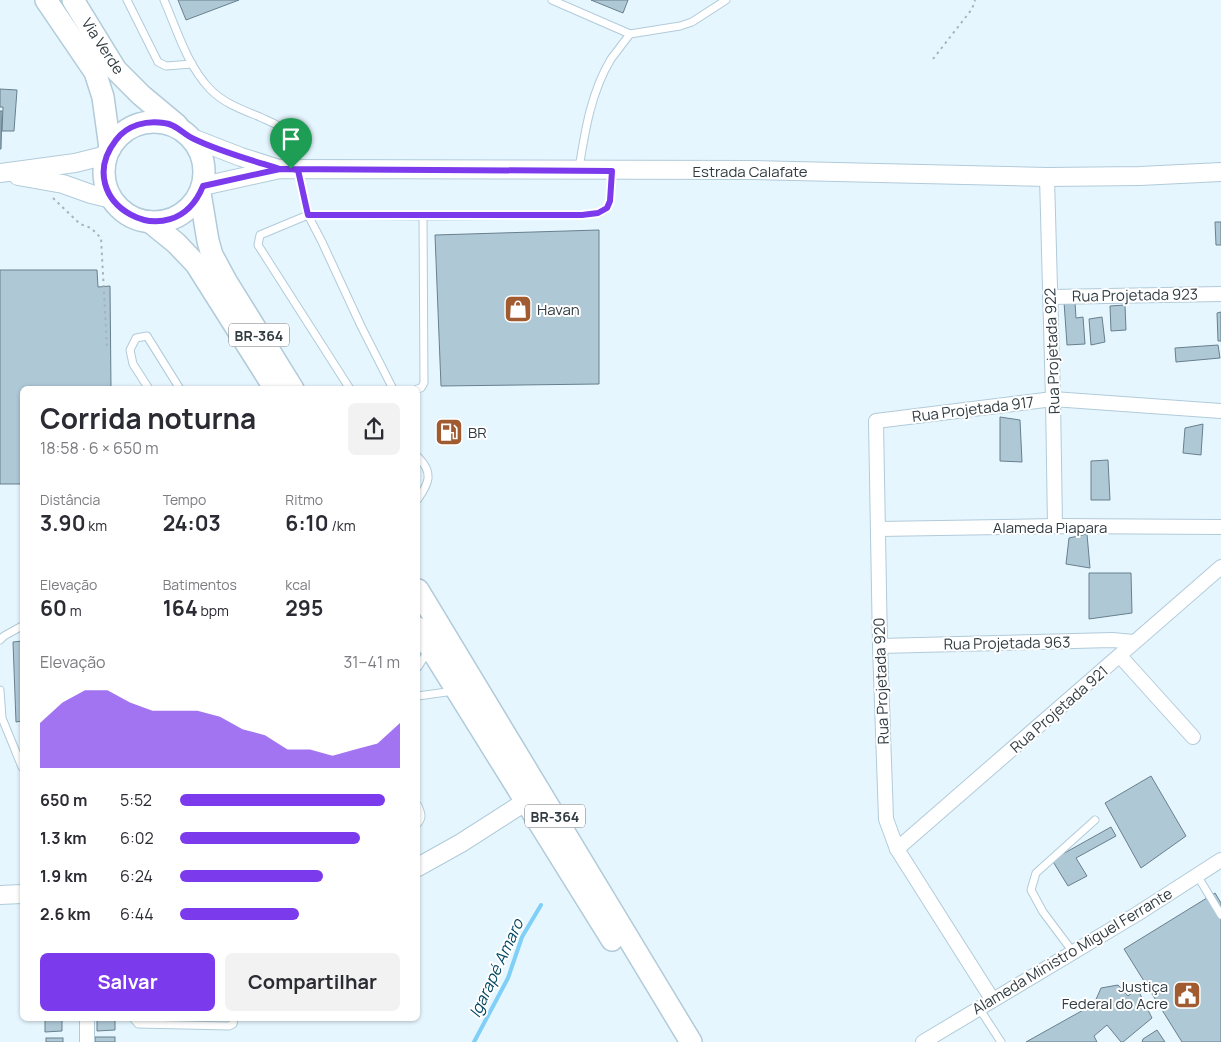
<!DOCTYPE html>
<html lang="pt">
<head>
<meta charset="utf-8">
<style>
	:root { --surface:#fff; --page:#f2f2f3; --text:#2b2b33; --muted:#7c7c81; --accent:#7c3aed }
	body { margin:0; font-family:Manrope,sans-serif; background:var(--page); color:var(--text); height:100vh; display:flex; flex-direction:column; font-size:19px; white-space:nowrap }
	* { box-sizing:border-box; margin:0 }
	p { font-size:16px; color:var(--muted) }
	.icon { flex:none; width:28px; height:28px; fill:none; stroke:currentColor; stroke-width:2; stroke-linecap:round; stroke-linejoin:round }
	.map { position:relative; flex:1; overflow:hidden }
	.sheet { position:absolute; left:20px; top:386px; width:400px; height:635px; display:flex; flex-direction:column; background:var(--surface); border-radius:8px; box-shadow:0 1px 4px #0004 }
	.sheet>* { flex:none }
	.pin { position:absolute; display:grid; place-items:center; width:42px; height:42px; color:#fff; margin:-51px -21px; border-radius:50% 50% 50% 0; rotate:-45deg; box-shadow:0 0 5px #0007 }
	.pin .icon { rotate:45deg }
	.round { display:grid; place-items:center; flex:none; width:52px; height:52px; border-radius:8px; background:var(--page) }
	.overview { display:flex; align-items:center; justify-content:space-between; height:85px; padding:0 20px }
	h1 { font-size:28px; font-weight:700; line-height:38px }
	.figures { display:grid; grid-template-columns:repeat(3,1fr); gap:8px; height:85px; padding:5px 20px }
	.figures div { display:grid; align-content:center }
	.figures b { font-size:21px; font-weight:700 }
	.figures small { font-size:14px; font-weight:400 }
	.figures p { font-size:14px }
	.chart { height:140px; padding:10px 20px }
	.chart p { display:flex; justify-content:space-between }
	.chart svg { width:100%; height:90px; margin-top:5px; fill:var(--accent); opacity:.7 }
	.button { display:flex; gap:10px; margin-top:auto; padding:10px 20px }
	.button a { flex:1; height:58px; border-radius:8px; background:var(--accent); color:#fff; font-size:20px; font-weight:700; line-height:58px; text-align:center }
	.button a+a { background:var(--page); color:var(--text) }
	ul { padding:0 20px; list-style:none; font-size:16px }
	li { display:grid; grid-template-columns:80px 60px 1fr; align-items:center; height:38px }
	li i { height:12px; border-radius:6px; background:var(--accent) }
	.map>svg:first-child { display:block }
	.lines { fill:none; stroke-linecap:round; stroke-linejoin:round }
	.stream { stroke:#7fcff7; stroke-width:4 }
	.building { fill:#aec8d6; stroke:#68808d }
	.service-casing { stroke:#b1cbd9; stroke-width:9 }
	.minor-casing { stroke:#b1cbd9; stroke-width:16 }
	.tertiary-casing { stroke:#b1cbd9; stroke-width:20 }
	.primary-casing { stroke:#b1cbd9; stroke-width:24 }
	.path { stroke:#a6b4bc; stroke-width:2; stroke-dasharray:2.5 4; stroke-linecap:butt }
	.service { stroke:#fff; stroke-width:7 }
	.minor { stroke:#fff; stroke-width:14 }
	.tertiary { stroke:#fff; stroke-width:18 }
	.primary { stroke:#fff; stroke-width:21 }
	.route-casing { stroke:#fff; stroke-width:10 }
	.route { stroke:#7c3aed; stroke-width:6 }
	.labels { text-anchor:middle; dominant-baseline:central; stroke-width:4; stroke-linejoin:round; paint-order:stroke }
	.shield { fill:#fff; stroke:#6f767b; stroke-width:1 }
	.shield-label { font-size:14px; font-weight:bold; fill:#313c42 }
	.street-label { font-size:15px; fill:#313c42; stroke:#fff }
	.poi-label { font-size:15px; fill:#313c42; stroke:#fff; text-anchor:start }
	.water-label { font-size:16px; font-style:italic; fill:#004761; stroke:#fff }
</style>
</head>
<body>
<div class="map">
<svg width="1221" height="1042" viewBox="0 0 1221 1042">
	<rect width="100%" height="100%" fill="#e6f6ff"/>
	<g class="lines">
		<polyline class="stream" points="474,1042 508,978 522,937 541,905"/>
	</g>
	<g class="building">
		<polygon points="178,0 239,0 186,20"/>
		<polygon points="591,0 628,0 623,13"/>
		<polygon points="0,89 17,90 14,131 2,131 3,107 0,107"/>
		<polygon points="0,111 2,111 1,149 0,149"/>
		<polygon points="1215,222 1221,222 1221,245 1216,245"/>
		<polygon points="599,230 599,384 441,386 435,235"/>
		<polygon points="0,270 97,270 98,287 110,286 111,389 22,389 22,484 0,484"/>
		<polygon points="1064,302 1075,302 1076,318 1083,317 1085,344 1067,345"/>
		<polygon points="1125,305 1126,330 1111,331 1110,306"/>
		<polygon points="1221,312 1221,341 1218,341 1217,313"/>
		<polygon points="1102,317 1105,342 1091,345 1089,319"/>
		<polygon points="1218,345 1220,358 1176,362 1175,348"/>
		<polygon points="1000,417 1020,420 1022,462 1000,461"/>
		<polygon points="1203,424 1201,455 1183,453 1185,428"/>
		<polygon points="1108,460 1110,500 1091,500 1091,461"/>
		<polygon points="1087,534 1090,568 1066,564 1069,538"/>
		<polygon points="1089,573 1131,573 1132,613 1089,619"/>
		<polygon points="22,641 22,721 16,722 13,642"/>
		<polygon points="1151,776 1186,836 1141,868 1105,803"/>
		<polygon points="1111,827 1116,836 1076,858 1087,876 1068,886 1052,860"/>
		<polygon points="1215,893 1221,903 1221,1042 1182,1042 1124,949"/>
		<polygon points="1118,985 1128,996 1137,988 1152,1018 1123,1042 1121,1042 1107,1025 1094,1036 1097,1042 1026,1042 1094,1004 1101,988"/>
		<polygon points="45,1019 62,1019 62,1031 45,1032"/>
		<polygon points="97,1019 115,1019 115,1030 97,1031"/>
		<polygon points="1157,1030 1165,1042 1142,1042 1143,1039"/>
		<rect x="95" y="1037" width="20" height="5"/>
		<rect x="46" y="1038" width="17" height="4"/>
	</g>
	<g class="lines">
		<g class="service-casing">
			<g id="service">
				<polyline points="127,0 158,62 166,66 192,64"/>
				<path d="M164 0C177 30 187 65 210 89 223 103 243 110 260 117 268 121 279 124 283 131 290 141 290 157 291 169"/>
				<polyline points="552,0 630,34"/>
				<path d="M579 168C585 131 591 92 611 59 617 51 624 42 630 34L680 26 692 22 726 0"/>
				<polyline points="298,170 308,215 423,216 582,215 599,213 607,208 610,201 612,171"/>
				<polyline points="149,389 133,364 130,350 136,338 147,336 180,389"/>
				<polyline points="350,389 258,245 260,235 308,215 322,242 361,326 393,389"/>
				<polyline points="417,389 421,388 424,383 423,216"/>
				<path d="M418 457C434 473 429 483 418 499"/>
				<polyline points="0,640 4,636 22,626"/>
				<polyline points="418,667 428,651"/>
				<polyline points="0,690 2,718 22,767"/>
				<polyline points="418,696 454,691"/>
				<path d="M418 806C421 813 423 817 418 823"/>
				<polyline points="1197,875 1221,915"/>
				<polyline points="1073,952 1043,912 1031,890 1036,873 1095,820"/>
				<polyline points="979,1008 1001,1042"/>
				<polyline points="134,1019 138,1024 229,1026 233,1024 234,1019"/>
			</g>
		</g>
		<g class="minor-casing">
			<g id="minor">
				<polyline points="1047,177 1053,399 1055,526"/>
				<polyline points="1050,297 1221,294"/>
				<polyline points="878,529 1055,526 1221,527"/>
				<polyline points="880,646 1112,640 1134,642"/>
				<polyline points="1120,656 1193,737"/>
				<polyline points="897,849 1221,567"/>
				<polyline points="992,999 897,849 886,819 880,646 876,421 1053,399 1221,411"/>
				<polyline points="87,1019 87,1042"/>
				<polyline points="923,1042 1137,914 1221,860"/>
			</g>
		</g>
		<g class="tertiary-casing">
			<g id="tertiary">
				<polyline points="192,138 241,157 279,169"/>
				<polyline points="0,173 75,163 107,155"/>
				<polyline points="18,176 63,184 91,194 112,199"/>
				<polyline points="203,186 280,169 754,170 1047,177 1140,176 1221,172"/>
				<polyline points="418,867 461,843 525,802"/>
				<polyline points="0,895 22,894"/>
			</g>
		</g>
		<g class="primary-casing">
			<g id="primary">
				<polyline points="46,0 95,72 103,97 110,148"/>
				<polyline points="73,0 116,70 141,95 177,125"/>
				<circle cx="154" cy="172" r="50"/>
				<polyline points="200,193 208,241 212,255 226,281 293,389"/>
				<polyline points="150,222 176,243 196,264 275,389"/>
				<polyline points="418,590 691,1042"/>
				<polyline points="418,628 612,940"/>
			</g>
		</g>
		<g class="path">
			<polyline points="933,59 972,9 975,0"/>
			<polyline points="53,198 80,224 91,228 101,238 107,347"/>
		</g>
		<use href="#service" class="service"/>
		<use href="#minor" class="minor"/>
		<use href="#tertiary" class="tertiary"/>
		<use href="#primary" class="primary"/>
	</g>
	<g class="lines">
		<g class="route-casing">
			<path id="route" d="M291 169H280L203 186C173 261 68 202 116 140 127 125 147 120 164 123 176 124 183 134 194 139 221 152 251 160 280 169L612 171 610 201 607 208 598 213 582 215H308L298 170 291 169"/>
		</g>
		<use href="#route" class="route"/>
	</g>
	<defs>
		<g id="shop-square" transform="scale(1.4375)"><rect x="-9" y="-9" width="18" height="18" rx="4" fill="#a15b30" stroke="#fff"/><path d="M-5-2.5h2.3a2.7 3.5 0 0 1 5.4 0H5L5.5 6h-11ZM-1.5-2.5h3a1.5 2.3 0 0 0-3 0Z" fill="#fff"/></g>
		<g id="fuel-square" transform="scale(1.4375)"><rect x="-9" y="-9" width="18" height="18" rx="4" fill="#a15b30" stroke="#fff"/><path d="M-5.5-6h7V0h2V4h1.3V-2.5L3-4.5l.8-.8L6-3V5H2.5V1h-1V6h-7ZM-4.2-4.7v3.2H.2V-4.7Z" fill="#fff"/></g>
		<g id="civic-square" transform="scale(1.4375)"><rect x="-9" y="-9" width="18" height="18" rx="4" fill="#a15b30" stroke="#fff"/><path d="M-.6-6.5H3V-4.5H.6V-3L4-1V1h2V6H-6V1h2V-1L-.6-3ZM-1.2 2.5V6h2.4V2.5Z" fill="#fff"/></g>
	</defs>
	<g fill-rule="evenodd">
		<use href="#shop-square" x="518" y="309"/>
		<use href="#fuel-square" x="449" y="432"/>
		<use href="#civic-square" x="1187" y="995"/>
	</g>
	<g class="labels">
		<g class="shield">
			<rect x="229" y="323.5" width="60" height="23" rx="4"/>
			<rect x="525" y="804.5" width="60" height="23" rx="4"/>
		</g>
		<g class="shield-label">
			<text x="259" y="335">BR-364</text>
			<text x="555" y="816">BR-364</text>
		</g>
		<g class="street-label">
			<text transform="translate(103 46) rotate(57)">Via Verde</text>
			<text x="750" y="171">Estrada Calafate</text>
			<text transform="translate(1135 295) rotate(-1)">Rua Projetada 923</text>
			<text transform="translate(1052 351) rotate(-92)">Rua Projetada 922</text>
			<text transform="translate(973 409) rotate(-7)">Rua Projetada 917</text>
			<text x="1050" y="527">Alameda Piapara</text>
			<text transform="translate(1007 643) rotate(-1)">Rua Projetada 963</text>
			<text transform="translate(881 681) rotate(-92)">Rua Projetada 920</text>
			<text transform="translate(1059 709) rotate(-41)">Rua Projetada 921</text>
			<text transform="translate(1072 951) rotate(-31)">Alameda Ministro Miguel Ferrante</text>
		</g>
		<g class="poi-label">
			<text x="537" y="309">Havan</text>
			<text x="468" y="432">BR</text>
			<text x="1168" y="986" text-anchor="end">Justiça<tspan x="1168" dy="17">Federal do Acre</tspan></text>
		</g>
		<g class="water-label">
			<text transform="translate(496 968) rotate(-65)">Igarapé Amaro</text>
		</g>
	</g>
</svg>
<div class="pin" style="left:291px;top:169px;background:#1e9e55"><svg class="icon" aria-label="arrive" viewBox="0 0 24 24"><path d="M6 21V4h12l-3 4 3 4H6"/></svg></div>
<section class="sheet">
<div class="overview"><div><h1>Corrida noturna</h1><p>18:58 · 6 × 650 m</p></div><a class="round"><svg class="icon" aria-label="share" viewBox="0 0 24 24"><path d="M12 15V3M7 8l5-5 5 5M5 13v7h14v-7"/></svg></a></div>
<div class="figures">
<div><p>Distância</p><b>3.90<small> km</small></b></div>
<div><p>Tempo</p><b>24:03</b></div>
<div><p>Ritmo</p><b>6:10<small> /km</small></b></div>
</div>
<div class="figures">
<div><p>Elevação</p><b>60<small> m</small></b></div>
<div><p>Batimentos</p><b>164<small> bpm</small></b></div>
<div><p>kcal</p><b>295</b></div>
</div>
<div class="chart"><p><span>Elevação</span>31–41 m</p>
<svg viewBox="0 0 160 44" preserveAspectRatio="none"><path d="M0 44V22L10 12L20 6L30 6L40 12L50 16L60 16L70 16L80 19L90 25L100 28L110 35L120 35L130 38L140 35L150 32L160 22V44z"/></svg>
</div>
<ul>
<li><b>650 m</b>5:52<i style="width:93%"></i></li>
<li><b>1.3 km</b>6:02<i style="width:82%"></i></li>
<li><b>1.9 km</b>6:24<i style="width:65%"></i></li>
<li><b>2.6 km</b>6:44<i style="width:54%"></i></li>
</ul>
<div class="button"><a>Salvar</a><a>Compartilhar</a></div>
</section>
</div>
</body>
</html>
